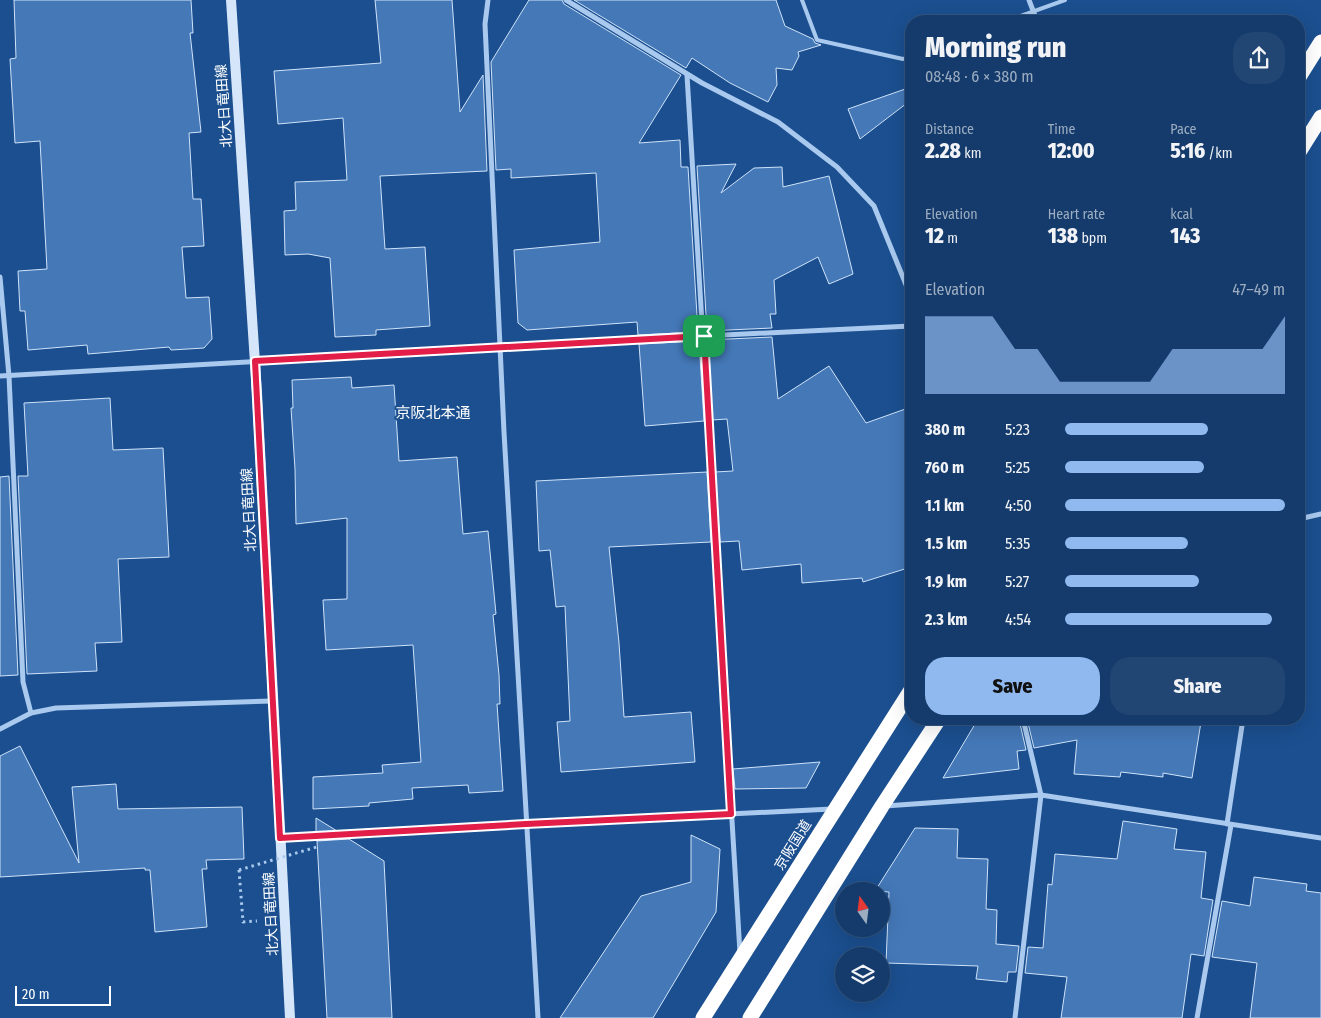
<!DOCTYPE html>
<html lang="en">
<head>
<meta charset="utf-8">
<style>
	:root { --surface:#143b6b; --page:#214673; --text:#f1f3f6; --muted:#9dadc1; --line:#33557e; --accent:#90b9f0 }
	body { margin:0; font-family:"Fira Sans Condensed","Noto Sans JP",sans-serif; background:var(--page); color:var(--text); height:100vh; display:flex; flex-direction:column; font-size:19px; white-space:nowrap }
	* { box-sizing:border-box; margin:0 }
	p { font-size:16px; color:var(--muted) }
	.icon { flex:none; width:28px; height:28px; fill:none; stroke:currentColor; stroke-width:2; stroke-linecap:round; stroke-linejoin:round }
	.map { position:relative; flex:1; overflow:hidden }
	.side { position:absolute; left:905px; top:15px; width:400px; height:710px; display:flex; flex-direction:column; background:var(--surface); border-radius:20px; box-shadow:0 5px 20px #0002,0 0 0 1px var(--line) }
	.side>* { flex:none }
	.needle { width:32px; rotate:346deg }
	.fabs { position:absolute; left:835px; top:882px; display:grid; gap:10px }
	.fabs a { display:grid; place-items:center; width:55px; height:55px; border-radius:50%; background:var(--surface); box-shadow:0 5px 20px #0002,0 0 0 1px var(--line); font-size:25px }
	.scale { position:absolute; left:15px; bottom:12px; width:96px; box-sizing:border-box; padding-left:5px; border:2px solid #fff; border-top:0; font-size:14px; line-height:18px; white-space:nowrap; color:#fff; -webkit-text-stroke:4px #1b4f8f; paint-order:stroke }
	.pin { position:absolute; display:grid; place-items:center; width:42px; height:42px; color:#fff; margin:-21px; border-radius:10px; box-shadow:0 2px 8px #0006 }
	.round { display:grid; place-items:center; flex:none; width:52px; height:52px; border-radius:20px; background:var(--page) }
	.head { display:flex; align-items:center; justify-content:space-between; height:85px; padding:0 20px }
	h1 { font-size:28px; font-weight:800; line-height:38px }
	.stats { display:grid; grid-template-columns:repeat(3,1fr); gap:8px; height:85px; padding:5px 20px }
	.stats div { display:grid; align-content:center }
	.stats b { font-size:21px; font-weight:800 }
	.stats small { font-size:14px; font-weight:400 }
	.stats p { font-size:14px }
	.chart { height:140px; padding:10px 20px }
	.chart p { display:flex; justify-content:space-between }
	.chart svg { width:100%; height:90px; margin-top:5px; fill:var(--accent); opacity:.7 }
	.action { display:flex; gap:10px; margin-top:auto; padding:10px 20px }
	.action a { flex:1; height:58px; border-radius:20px; background:var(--accent); color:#111; font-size:20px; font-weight:800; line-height:58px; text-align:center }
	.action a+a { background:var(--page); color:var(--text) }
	ul { padding:0 20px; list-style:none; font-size:16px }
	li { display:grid; grid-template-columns:80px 60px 1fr; align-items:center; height:38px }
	li i { height:12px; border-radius:6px; background:var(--accent) }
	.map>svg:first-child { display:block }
	.building { fill:#4478b7; stroke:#cfe3fa }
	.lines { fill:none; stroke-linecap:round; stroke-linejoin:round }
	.path { stroke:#a9c9ee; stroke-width:3; stroke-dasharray:2.5 4; stroke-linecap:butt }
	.lane { stroke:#a9c9ee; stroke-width:4 }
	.street { stroke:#a9c9ee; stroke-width:5 }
	.secondary { stroke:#d6e6fa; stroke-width:10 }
	.highway { stroke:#fff; stroke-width:15 }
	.path-bridge { stroke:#a9c9ee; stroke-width:3; stroke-dasharray:2.5 4; stroke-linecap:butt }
	.route-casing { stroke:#fff; stroke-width:10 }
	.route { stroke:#e11d48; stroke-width:6 }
	.labels { text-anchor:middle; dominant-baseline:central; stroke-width:4; stroke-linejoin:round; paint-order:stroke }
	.street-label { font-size:14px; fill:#fff; stroke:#1b4f8f }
	.neighbourhood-label { font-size:15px; fill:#fff; stroke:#1b4f8f }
</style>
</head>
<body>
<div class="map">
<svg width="1321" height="1018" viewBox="0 0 1321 1018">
	<rect width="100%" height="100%" fill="#1b4f8f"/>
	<g class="building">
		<polygon points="14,0 191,0 193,33 190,33 201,132 189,133 193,199 201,199 204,246 182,247 186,298 209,297 212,339 204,348 171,350 169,347 88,354 87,345 28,350 25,311 20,311 18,271 47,269 40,141 15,143 10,59 16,58"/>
		<polygon points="375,0 452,0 460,112 483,75 487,171 380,176 385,249 425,247 430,326 376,330 376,335 335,337 330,258 308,254 285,255 284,211 296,210 295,182 347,180 343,118 278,124 274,71 381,63"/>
		<polygon points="529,0 562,0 564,4 681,75 639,143 680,140 681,167 688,167 698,332 638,335 637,322 527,330 518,323 514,250 600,242 596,173 511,178 511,169 496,170 491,62"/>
		<polygon points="574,0 776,0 785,26 813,39 815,43 821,45 798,52 799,56 792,70 776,68 777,85 768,102 730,83 692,58 686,68"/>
		<polygon points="911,87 911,100 860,139 848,109"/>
		<polygon points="736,164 721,193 754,168 782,167 783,187 829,176 853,274 829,284 818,257 774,280 776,314 770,314 772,328 707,331 697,166"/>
		<polygon points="772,337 778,399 829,366 866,423 911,407 911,567 863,582 862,578 802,583 801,564 742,570 739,541 720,542 715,472 733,471 727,419 712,420 707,340"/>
		<polygon points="699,341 704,421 645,426 639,344"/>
		<polygon points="351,377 352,388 394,385 399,461 457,457 463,534 488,531 496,614 493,615 499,675 500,704 497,704 503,791 469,793 468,785 412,788 413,799 369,803 369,806 313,809 313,777 383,773 382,765 421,762 413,645 326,650 323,600 347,599 347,518 296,524 295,469 291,408 293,408 292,380"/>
		<polygon points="110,398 113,450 163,448 169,557 118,559 122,642 95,643 97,671 27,674 18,476 28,476 24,403"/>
		<polygon points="707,472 711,542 609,547 619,643 624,717 691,712 695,762 561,772 557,722 570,721 565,606 556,607 550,550 539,551 536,481"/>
		<polygon points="9,476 18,675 0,676 0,477"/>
		<polygon points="978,719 1019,719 1026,750 1017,751 1019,769 943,778"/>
		<polygon points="1027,719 1181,719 1201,722 1192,778 1163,773 1163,777 1121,772 1120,777 1074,774 1077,740 1034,748"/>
		<polygon points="20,746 79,863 72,787 116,784 118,809 242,807 244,859 206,860 207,869 202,869 207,927 155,932 150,870 145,870 145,868 0,877 0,756"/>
		<polygon points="820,762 806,788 735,789 733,769"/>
		<polygon points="316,818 337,831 316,832"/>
		<polygon points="1123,821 1177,829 1174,849 1206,852 1201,898 1213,900 1204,956 1191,954 1182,1018 1061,1018 1067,977 1025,973 1028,947 1043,948 1048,884 1052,885 1055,854 1117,859"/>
		<polygon points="915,828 958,829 957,858 988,859 986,909 997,910 996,944 1019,946 1016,972 1008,972 1007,982 976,979 978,966 886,963 889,892 875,891"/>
		<polygon points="691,835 720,849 716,912 653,1018 560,1018 641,896 691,882"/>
		<polygon points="349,839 384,861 392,1018 327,1018 317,841"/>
		<polygon points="1254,877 1307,884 1306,891 1321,893 1321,1018 1250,1018 1257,963 1212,957 1222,901 1250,906"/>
	</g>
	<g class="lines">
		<polyline class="path" points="239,870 243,922 257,921"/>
		<g class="lane">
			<polyline points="802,0 817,40 903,59 911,56"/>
			<polyline points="1007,21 1065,0"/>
		</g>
		<g class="street">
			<polyline points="488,0 485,24 504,432 538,1018"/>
			<polyline points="566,0 702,83 778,122 837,167 874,206 911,297"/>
			<polyline points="1029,0 1037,21"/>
			<polyline points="687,75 740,953"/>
			<polyline points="0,277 9,376 23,682 31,713"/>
			<polyline points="0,376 704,336 911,326"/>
			<polyline points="1299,519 1321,514"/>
			<polyline points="0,729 31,713 56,708 273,701"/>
			<polyline points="885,806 1041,795 1321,838"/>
			<polyline points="1227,824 1243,719"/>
			<polyline points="280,839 526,824 832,809"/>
			<polyline points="1015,1018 1041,795 1023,719"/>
			<polyline points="1197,1018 1231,825"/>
		</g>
		<polyline class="secondary" points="231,0 257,393 290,1018"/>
		<g class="highway">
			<polyline points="1299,77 1321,42"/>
			<polyline points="1299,152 1321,117"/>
			<polyline points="703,1018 911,690"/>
			<polyline points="750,1018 882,806 939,719"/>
		</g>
		<polyline class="path-bridge" points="239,870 320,846"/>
	</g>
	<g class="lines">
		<g class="route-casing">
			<polygon id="route" points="704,336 731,814 526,824 280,838 255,361"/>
		</g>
		<use href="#route" class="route"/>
	</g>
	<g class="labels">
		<g class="street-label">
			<text transform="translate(224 106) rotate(-94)">北大日竜田線</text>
			<text transform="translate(249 510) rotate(-93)">北大日竜田線</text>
			<text transform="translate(793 845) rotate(-58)">京阪国道</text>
			<text transform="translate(271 914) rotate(-93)">北大日竜田線</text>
		</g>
		<g class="neighbourhood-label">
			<text x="433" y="413">京阪北本通</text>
		</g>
	</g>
</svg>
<div class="fabs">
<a><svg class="needle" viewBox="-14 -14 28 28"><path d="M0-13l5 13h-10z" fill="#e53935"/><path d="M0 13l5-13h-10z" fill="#9dadc1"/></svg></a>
<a><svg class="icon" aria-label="layers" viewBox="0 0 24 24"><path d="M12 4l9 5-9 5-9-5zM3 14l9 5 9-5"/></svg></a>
</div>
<div class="scale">20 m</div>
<div class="pin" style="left:704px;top:336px;background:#1e9e55"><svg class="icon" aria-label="arrive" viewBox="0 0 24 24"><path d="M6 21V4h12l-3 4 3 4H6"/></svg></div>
<section class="side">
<div class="head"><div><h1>Morning run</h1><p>08:48 · 6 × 380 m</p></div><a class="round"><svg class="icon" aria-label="share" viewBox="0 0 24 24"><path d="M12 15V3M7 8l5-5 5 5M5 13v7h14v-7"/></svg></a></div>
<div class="stats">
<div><p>Distance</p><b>2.28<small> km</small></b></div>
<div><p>Time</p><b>12:00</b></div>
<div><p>Pace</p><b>5:16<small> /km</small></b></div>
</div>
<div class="stats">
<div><p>Elevation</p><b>12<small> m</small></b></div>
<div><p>Heart rate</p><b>138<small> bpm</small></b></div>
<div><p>kcal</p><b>143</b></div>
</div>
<div class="chart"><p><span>Elevation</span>47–49 m</p>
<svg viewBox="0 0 160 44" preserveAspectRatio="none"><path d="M0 44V6L10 6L20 6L30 6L40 22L50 22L60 38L70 38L80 38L90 38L100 38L110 22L120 22L130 22L140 22L150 22L160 6V44z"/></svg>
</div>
<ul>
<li><b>380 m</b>5:23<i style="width:65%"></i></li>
<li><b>760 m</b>5:25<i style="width:63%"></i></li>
<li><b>1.1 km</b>4:50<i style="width:100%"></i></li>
<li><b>1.5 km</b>5:35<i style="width:56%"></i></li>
<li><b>1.9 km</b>5:27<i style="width:61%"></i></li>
<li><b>2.3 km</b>4:54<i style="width:94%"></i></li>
</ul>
<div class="action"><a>Save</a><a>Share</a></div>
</section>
</div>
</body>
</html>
